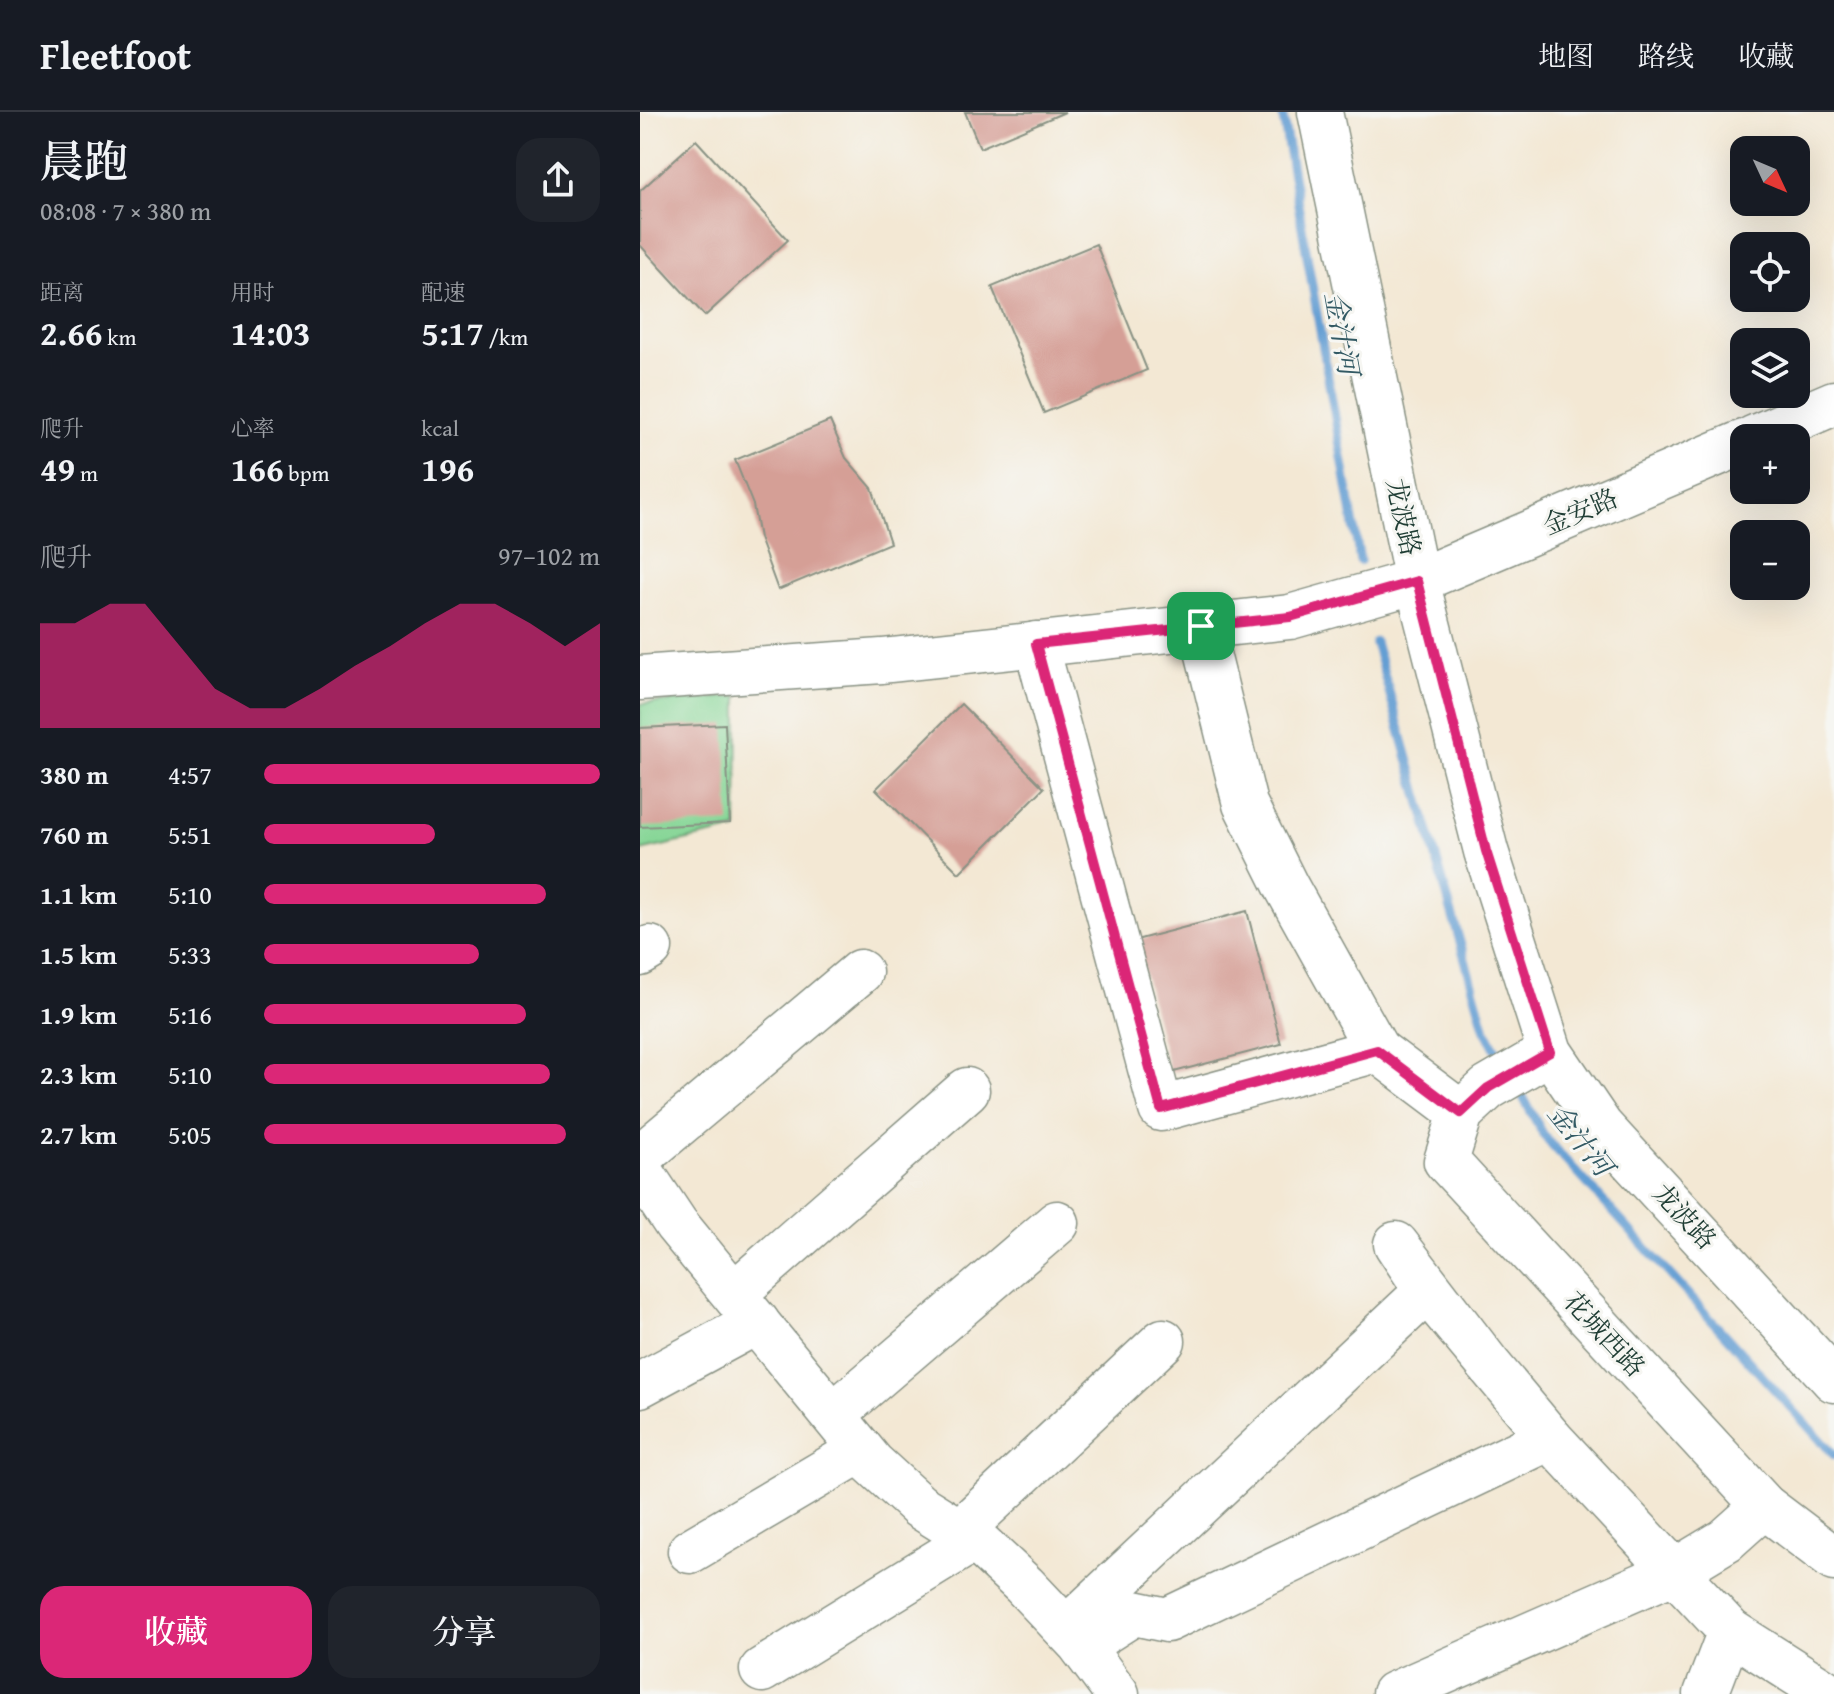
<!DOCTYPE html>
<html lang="zh">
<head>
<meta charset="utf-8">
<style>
	:root { --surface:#171b24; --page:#20242c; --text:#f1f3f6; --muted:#9ea1a6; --line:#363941; --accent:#db2777 }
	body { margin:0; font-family:"Gentium Book Plus","Noto Serif SC",serif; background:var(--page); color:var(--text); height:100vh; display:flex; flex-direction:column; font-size:30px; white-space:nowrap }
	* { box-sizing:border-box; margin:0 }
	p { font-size:26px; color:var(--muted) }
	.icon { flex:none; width:44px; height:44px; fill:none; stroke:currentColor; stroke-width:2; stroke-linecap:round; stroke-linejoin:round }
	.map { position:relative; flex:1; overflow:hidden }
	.details { display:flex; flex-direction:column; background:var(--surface); width:640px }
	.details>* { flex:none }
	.needle { width:52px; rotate:134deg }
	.tools { position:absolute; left:1090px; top:24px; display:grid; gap:16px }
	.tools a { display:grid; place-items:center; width:80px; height:80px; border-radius:16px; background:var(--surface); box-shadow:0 8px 32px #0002; font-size:40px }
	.pin { position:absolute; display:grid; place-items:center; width:68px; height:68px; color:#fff; margin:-34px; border-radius:16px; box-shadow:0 4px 12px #0006 }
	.round { display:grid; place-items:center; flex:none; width:84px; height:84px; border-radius:24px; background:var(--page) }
	.head { display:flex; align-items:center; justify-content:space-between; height:136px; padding:0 40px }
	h1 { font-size:44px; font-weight:600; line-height:60px }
	.stats { display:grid; grid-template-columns:repeat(3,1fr); gap:12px; height:136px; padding:8px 40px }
	.stats div { display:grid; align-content:center }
	.stats b { font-size:34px; font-weight:600 }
	.stats small { font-size:22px; font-weight:400 }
	.stats p { font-size:22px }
	.chart { height:224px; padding:16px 40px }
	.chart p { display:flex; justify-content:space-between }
	.chart svg { width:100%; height:144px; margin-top:8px; fill:var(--accent); opacity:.7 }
	.action { display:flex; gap:16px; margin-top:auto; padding:16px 40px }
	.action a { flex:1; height:92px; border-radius:24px; background:var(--accent); color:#fff; font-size:32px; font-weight:600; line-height:92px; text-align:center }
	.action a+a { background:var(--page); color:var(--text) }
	ul { padding:0 40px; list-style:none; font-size:26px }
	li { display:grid; grid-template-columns:128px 96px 1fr; align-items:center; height:60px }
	li i { height:20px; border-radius:10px; background:var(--accent) }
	header { display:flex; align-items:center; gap:48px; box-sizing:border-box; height:112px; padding:0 40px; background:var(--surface); border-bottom:2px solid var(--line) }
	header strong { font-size:38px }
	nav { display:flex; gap:44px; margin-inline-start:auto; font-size:28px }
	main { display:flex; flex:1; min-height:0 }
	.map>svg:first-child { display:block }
	.green { fill:#86d696; stroke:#528a65; stroke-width:2 }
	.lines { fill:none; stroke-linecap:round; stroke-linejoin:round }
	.stream { stroke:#639ed3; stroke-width:9 }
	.building { fill:#d59f96 }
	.minor-casing { stroke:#899284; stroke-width:47 }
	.minor { stroke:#fff; stroke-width:44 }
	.route-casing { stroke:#fff; stroke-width:16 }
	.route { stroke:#db2777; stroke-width:10 }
	.labels { text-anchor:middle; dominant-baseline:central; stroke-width:6; stroke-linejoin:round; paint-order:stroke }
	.street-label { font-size:26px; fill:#1f3d34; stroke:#f6f6f2 }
	.water-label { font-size:28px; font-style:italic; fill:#335a64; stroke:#f6f6f2 }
</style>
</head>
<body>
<header>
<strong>Fleetfoot</strong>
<nav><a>地图</a><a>路线</a><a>收藏</a></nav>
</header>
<main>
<section class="details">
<div class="head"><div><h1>晨跑</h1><p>08:08 · 7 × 380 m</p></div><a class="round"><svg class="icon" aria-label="share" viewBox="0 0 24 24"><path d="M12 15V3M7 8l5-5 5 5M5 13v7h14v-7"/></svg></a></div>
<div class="stats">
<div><p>距离</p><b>2.66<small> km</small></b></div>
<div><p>用时</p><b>14:03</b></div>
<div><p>配速</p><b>5:17<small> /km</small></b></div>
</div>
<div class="stats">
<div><p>爬升</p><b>49<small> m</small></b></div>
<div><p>心率</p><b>166<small> bpm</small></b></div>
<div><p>kcal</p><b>196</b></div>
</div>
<div class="chart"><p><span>爬升</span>97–102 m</p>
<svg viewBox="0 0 160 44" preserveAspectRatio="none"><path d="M0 44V12L10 12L20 6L30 6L40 19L50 32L60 38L70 38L80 32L90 25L100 19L110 12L120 6L130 6L140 12L150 19L160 12V44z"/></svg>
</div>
<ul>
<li><b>380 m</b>4:57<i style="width:100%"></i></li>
<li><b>760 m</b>5:51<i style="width:51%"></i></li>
<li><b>1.1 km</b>5:10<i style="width:84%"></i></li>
<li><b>1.5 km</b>5:33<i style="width:64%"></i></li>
<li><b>1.9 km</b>5:16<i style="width:78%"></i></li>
<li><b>2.3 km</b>5:10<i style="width:85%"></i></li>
<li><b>2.7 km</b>5:05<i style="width:90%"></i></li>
</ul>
<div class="action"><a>收藏</a><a>分享</a></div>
</section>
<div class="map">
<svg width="1194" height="1582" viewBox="0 0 1194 1582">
	<rect width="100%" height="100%" fill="#f6f6f2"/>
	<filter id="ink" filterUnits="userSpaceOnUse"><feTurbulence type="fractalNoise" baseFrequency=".0125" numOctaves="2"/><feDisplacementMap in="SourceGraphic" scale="16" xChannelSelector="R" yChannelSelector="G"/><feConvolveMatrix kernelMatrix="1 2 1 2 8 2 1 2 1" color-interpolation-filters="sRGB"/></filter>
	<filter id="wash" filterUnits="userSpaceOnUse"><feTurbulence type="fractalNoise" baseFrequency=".006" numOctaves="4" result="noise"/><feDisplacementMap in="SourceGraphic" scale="32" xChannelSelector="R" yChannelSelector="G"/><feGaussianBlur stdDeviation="1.8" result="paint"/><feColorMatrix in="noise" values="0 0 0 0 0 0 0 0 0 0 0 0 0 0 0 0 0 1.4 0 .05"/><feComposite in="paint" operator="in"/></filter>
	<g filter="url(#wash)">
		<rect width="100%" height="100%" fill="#f3e8d4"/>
		<polygon class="green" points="98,584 97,717 0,739 0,592"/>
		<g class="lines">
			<g class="stream">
				<polyline points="642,0 720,449"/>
				<polyline points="735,530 845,918 865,954"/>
				<polyline points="877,974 904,1024 1194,1343"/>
			</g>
		</g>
		<g id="blocks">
			<g class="building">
				<polygon points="325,0 425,0 340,36"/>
				<polygon points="56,28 148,128 65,204 0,133 0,79"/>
				<polygon points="456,132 507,258 404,301 352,175"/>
				<polygon points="190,309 206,346 232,376 250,431 138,478 119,426 113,393 95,348"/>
				<polygon points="321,592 404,676 319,761 236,677"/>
				<polygon points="85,612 90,711 0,715 0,616"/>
				<polygon points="607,799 641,932 530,961 496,828"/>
			</g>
		</g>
	</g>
	<g filter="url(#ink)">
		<use href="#blocks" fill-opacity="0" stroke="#899284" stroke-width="2"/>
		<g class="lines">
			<g class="minor-casing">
				<g id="minor">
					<polyline points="680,0 777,469 846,739 910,940 961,1015 1194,1268"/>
					<polyline points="1113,326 1194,291"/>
					<polyline points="396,532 521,997 737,938 647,776 605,692 561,514"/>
					<polyline points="0,566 242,549 650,505 777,469 1104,330"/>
					<polyline points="0,842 10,836"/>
					<polyline points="737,938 821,1001"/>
					<polyline points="910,940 848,976 821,1001 806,1049 1124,1394 1194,1447"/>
					<polyline points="0,1045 220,860"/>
					<polyline points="0,1058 36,1112 232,1351 279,1394 340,1432 384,1473 439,1531 477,1582"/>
					<polyline points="94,1182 327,978"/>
					<polyline points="848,1252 756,1132 787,1179 910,1326 1090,1519 1189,1582"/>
					<polyline points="0,1273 117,1210"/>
					<polyline points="194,1302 417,1111"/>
					<polyline points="320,1419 523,1229"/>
					<polyline points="50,1439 221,1338"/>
					<polyline points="426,1517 787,1179"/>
					<polyline points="442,1534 494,1501 527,1508 910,1326"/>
					<polyline points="122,1558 333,1428"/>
					<polyline points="754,1582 1033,1460 1086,1428 1124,1394"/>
					<polyline points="1066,1582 1090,1519"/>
				</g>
			</g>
			<use href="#minor" class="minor"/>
		</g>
	</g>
	<g class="lines" filter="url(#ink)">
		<g class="route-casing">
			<polygon id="route" points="777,469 846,739 910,940 848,976 821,1001 737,938 521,997 396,532 650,505"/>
		</g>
		<use href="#route" class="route"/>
	</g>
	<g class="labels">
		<g class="street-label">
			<text transform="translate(940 399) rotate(-23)">金安路</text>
			<text transform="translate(764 405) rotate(78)">龙波路</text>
			<text transform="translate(1045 1104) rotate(47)">龙波路</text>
			<text transform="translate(965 1222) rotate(47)">花城西路</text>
		</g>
		<g class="water-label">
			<text transform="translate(703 221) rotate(80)">金汁河</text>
			<text transform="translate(941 1027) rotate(51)">金汁河</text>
		</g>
	</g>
</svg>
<div class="tools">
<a><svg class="needle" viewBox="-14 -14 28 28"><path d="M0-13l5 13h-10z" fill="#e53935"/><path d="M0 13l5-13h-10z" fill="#9ea1a6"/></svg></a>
<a><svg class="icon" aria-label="locate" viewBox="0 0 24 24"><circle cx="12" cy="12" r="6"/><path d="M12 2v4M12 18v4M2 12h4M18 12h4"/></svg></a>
<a><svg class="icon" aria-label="layers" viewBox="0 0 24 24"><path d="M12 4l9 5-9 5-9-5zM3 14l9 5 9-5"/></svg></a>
<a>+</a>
<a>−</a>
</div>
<div class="pin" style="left:561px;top:514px;background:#1e9e55"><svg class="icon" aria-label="arrive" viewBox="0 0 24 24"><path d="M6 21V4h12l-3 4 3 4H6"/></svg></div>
</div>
</main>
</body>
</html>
